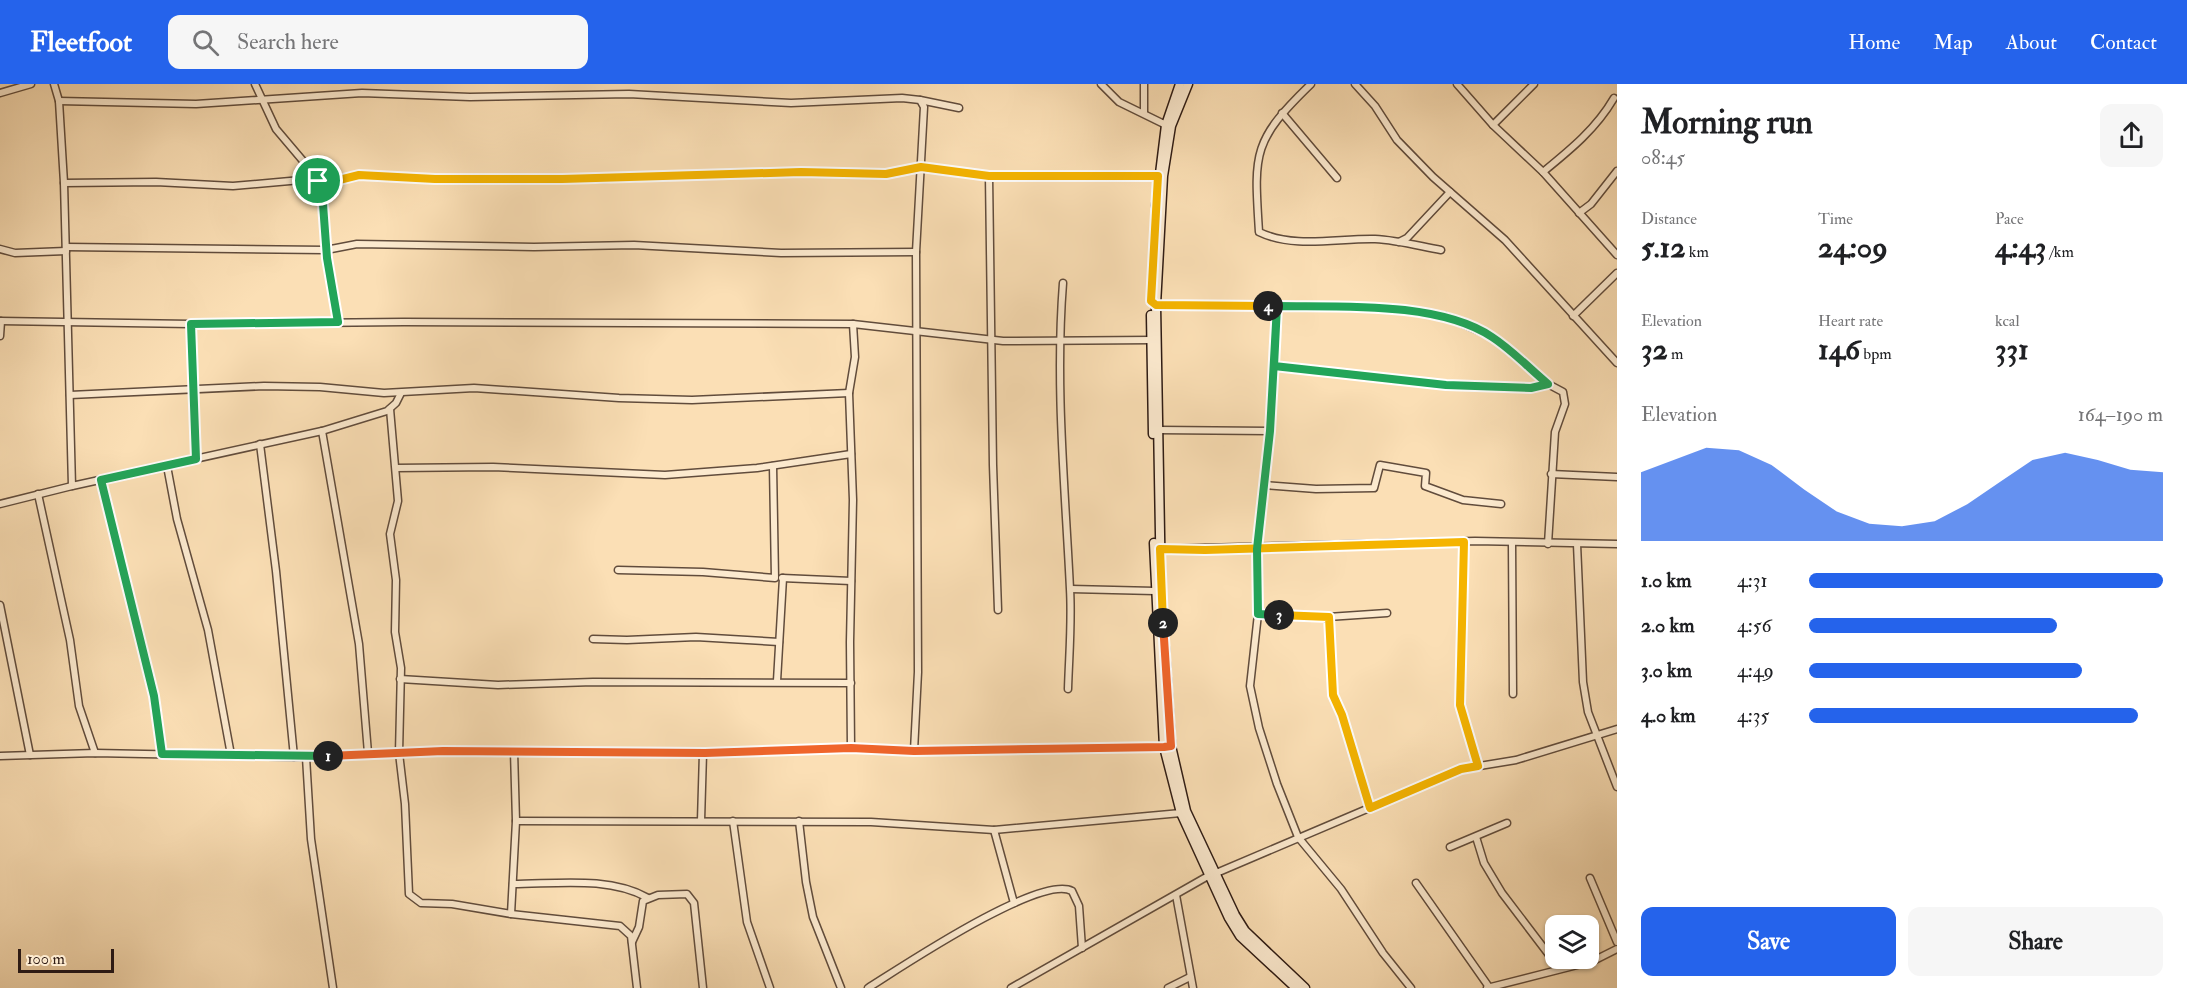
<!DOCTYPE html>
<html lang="en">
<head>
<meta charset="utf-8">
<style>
	:root { --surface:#fff; --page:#f6f6f6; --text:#202124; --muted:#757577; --accent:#2563eb }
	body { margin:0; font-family:"IM FELL Double Pica",serif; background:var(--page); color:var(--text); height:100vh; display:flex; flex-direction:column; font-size:22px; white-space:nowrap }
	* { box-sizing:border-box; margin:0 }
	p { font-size:20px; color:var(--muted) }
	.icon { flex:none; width:33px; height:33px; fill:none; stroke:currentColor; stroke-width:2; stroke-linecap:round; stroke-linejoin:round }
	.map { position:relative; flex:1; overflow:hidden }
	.drawer { display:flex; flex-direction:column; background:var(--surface); width:570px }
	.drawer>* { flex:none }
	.buttons { position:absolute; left:1545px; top:831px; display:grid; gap:12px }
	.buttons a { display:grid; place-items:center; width:54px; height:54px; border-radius:12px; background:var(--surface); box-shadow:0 2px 4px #0004; font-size:30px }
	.scale { position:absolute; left:18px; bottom:15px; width:96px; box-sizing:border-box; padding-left:6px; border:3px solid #2e1b14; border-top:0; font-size:16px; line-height:21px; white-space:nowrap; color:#2e1b14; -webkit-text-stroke:4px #fceacf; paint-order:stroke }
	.pin { position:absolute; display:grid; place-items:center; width:51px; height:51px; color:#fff; margin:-26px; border:3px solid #fff; border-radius:50%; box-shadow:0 2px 6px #0007 }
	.km { position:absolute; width:30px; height:30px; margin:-15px; border-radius:50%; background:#222; color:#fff; font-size:16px; line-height:30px; text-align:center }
	.round { display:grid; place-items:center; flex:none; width:63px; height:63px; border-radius:12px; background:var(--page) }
	.head { display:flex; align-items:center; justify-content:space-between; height:102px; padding:0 24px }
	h1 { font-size:33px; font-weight:700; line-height:45px }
	.metrics { display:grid; grid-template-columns:repeat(3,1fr); gap:9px; height:102px; padding:6px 24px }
	.metrics div { display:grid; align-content:center }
	.metrics b { font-size:30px; font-weight:700 }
	.metrics small { font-size:16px; font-weight:400 }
	.metrics p { font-size:16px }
	.chart { height:168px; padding:12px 24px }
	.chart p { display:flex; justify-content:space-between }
	.chart svg { width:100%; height:108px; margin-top:6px; fill:var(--accent); opacity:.7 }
	.cta { display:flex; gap:12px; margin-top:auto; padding:12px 24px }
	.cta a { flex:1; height:69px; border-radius:12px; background:var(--accent); color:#fff; font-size:24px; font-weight:700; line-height:69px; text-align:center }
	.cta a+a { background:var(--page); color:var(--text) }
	ul { padding:0 24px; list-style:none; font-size:20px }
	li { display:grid; grid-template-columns:96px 72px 1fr; align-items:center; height:45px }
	li i { height:15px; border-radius:8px; background:var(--accent) }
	header { display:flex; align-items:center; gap:36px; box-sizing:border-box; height:84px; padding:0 30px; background:var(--accent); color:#fff }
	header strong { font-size:28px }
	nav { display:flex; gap:33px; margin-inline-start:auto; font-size:21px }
	.search { width:420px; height:54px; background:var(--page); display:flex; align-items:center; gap:15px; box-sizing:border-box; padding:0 21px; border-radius:12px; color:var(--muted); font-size:22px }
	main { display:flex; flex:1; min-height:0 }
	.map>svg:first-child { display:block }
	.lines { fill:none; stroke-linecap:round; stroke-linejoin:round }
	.minor-casing { stroke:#614c3c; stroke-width:9 }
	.secondary-casing { stroke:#2e1b14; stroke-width:11 }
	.minor { stroke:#fceacf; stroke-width:6 }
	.secondary { stroke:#fceacf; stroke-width:8 }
	.split-1-casing { stroke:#fff; stroke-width:12 }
	.split-2-casing { stroke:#fff; stroke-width:12 }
	.split-3-casing { stroke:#fff; stroke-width:12 }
	.split-4-casing { stroke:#fff; stroke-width:12 }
	.split-5-casing { stroke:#fff; stroke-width:12 }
	.split-1 { stroke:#22a559; stroke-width:8 }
	.split-2 { stroke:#f0652b; stroke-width:8 }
	.split-3 { stroke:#f5b400; stroke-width:8 }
	.split-4 { stroke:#22a559; stroke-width:8 }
	.split-5 { stroke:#f5b400; stroke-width:8 }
</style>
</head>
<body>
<header>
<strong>Fleetfoot</strong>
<div class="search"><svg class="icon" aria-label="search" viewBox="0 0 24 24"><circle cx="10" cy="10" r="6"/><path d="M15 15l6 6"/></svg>Search here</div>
<nav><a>Home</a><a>Map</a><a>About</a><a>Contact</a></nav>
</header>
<main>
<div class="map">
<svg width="1617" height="904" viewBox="0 0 1617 904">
	<rect width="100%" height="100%" fill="#fbdfb5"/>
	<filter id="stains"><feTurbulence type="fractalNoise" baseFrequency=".00333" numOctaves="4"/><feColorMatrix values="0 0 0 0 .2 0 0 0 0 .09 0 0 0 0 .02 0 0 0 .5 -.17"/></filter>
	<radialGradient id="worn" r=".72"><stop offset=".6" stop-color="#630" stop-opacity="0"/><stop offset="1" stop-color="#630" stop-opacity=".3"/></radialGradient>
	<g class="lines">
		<g class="minor-casing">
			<g id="minor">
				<polyline points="54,0 59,17 64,99 72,402 322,347 387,327 396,319 401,309"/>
				<polyline points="255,0 276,45 309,84 321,104 327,174 338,238"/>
				<polyline points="1101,0 1119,18 1166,41"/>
				<polyline points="1144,0 1144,28"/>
				<path d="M1311 0C1252 57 1254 69 1259 148 1294 165 1338 154 1375 155 1397 156 1419 162 1441 166"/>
				<polyline points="1355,0 1375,22 1397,56 1433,93 1505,156 1617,279"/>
				<polyline points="1457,0 1493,41 1543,88 1617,171"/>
				<polyline points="0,9 31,0"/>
				<polyline points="920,16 959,24"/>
				<polyline points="59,17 196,20 362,9 470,13 629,10 791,19 902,14 920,16 924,23 916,168 918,588 914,667"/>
				<polyline points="1282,29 1337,94"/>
				<polyline points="1493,41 1534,0"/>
				<path d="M1543 88C1570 66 1596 45 1614 14"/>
				<polyline points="989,92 993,381 998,526"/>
				<polyline points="64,99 156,98 233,102 301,96 328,98 359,91 435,95 596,95 800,88 886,90 921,83 989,92 1158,91"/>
				<polyline points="1579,129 1591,120 1617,87"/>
				<polyline points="1399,158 1407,154 1450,108"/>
				<polyline points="66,163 326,166 357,160 534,163 634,161 781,169 916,168"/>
				<polyline points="0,165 15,169 66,167"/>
				<path d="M1063 199C1055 302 1065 402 1070 505 1072 538 1069 572 1068 605"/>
				<polyline points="1151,217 1156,221 1384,224 1445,232 1491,252 1548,300 1563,308 1565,320 1555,348 1548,460"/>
				<polyline points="1277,222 1270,347 1257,464 1258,530 1250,602 1259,644 1277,700 1298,753 1341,805 1383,869 1411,904"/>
				<polyline points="1573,232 1617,189"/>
				<polyline points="0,237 191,240 404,238 853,240 1003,257 1153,256"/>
				<polyline points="191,240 196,375"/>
				<polyline points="0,252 1,237"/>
				<polyline points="1274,282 1446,301 1531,304 1548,300"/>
				<polyline points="70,311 264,302 320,303 384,309 474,304 619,314 692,316 849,309"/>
				<polyline points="390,325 398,417 390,450 396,496 395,548 401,584 399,669 405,720 409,810 421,819 452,820 511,830 620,842 631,852 637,904"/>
				<polyline points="1158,346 1270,347"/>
				<polyline points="322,347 359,560 368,669"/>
				<polyline points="260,360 276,487 294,673"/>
				<polyline points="167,382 177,435 208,546 231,671"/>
				<polyline points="396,384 493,383 665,391 757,384 851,370"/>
				<polyline points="1551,390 1617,393"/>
				<polyline points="101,396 154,612 162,670"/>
				<polyline points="1264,401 1316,405 1374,404 1380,381 1426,389 1425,402 1463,416 1501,420"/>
				<polyline points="38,410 70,556 79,622 95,669"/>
				<polyline points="0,420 72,402"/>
				<polyline points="1464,458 1460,621 1478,682"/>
				<polyline points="1512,459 1513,610"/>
				<polyline points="1577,460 1583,598 1588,628 1617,703"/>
				<polyline points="1160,465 1475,457 1617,460"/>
				<polyline points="618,486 703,488 775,494 773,382"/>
				<polyline points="782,494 851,497"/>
				<polyline points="1071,505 1155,507"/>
				<polyline points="0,521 30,671"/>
				<polyline points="1258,530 1328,533 1387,529"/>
				<polyline points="1328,533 1333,611 1342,631 1370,724"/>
				<polyline points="593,555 627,556 696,553 779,558"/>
				<polyline points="400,595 498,601 593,598 851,599"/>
				<polyline points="777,597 783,494"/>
				<polyline points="851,664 850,558 853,416 849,309 855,273 853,240"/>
				<polyline points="0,672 95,669 294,673 443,667 705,669 851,664 914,667 1167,663"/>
				<polyline points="306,673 311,755 333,904"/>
				<polyline points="516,737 871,738 994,746 1181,729"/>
				<polyline points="701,737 703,669"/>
				<polyline points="733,737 747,838 770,904"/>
				<polyline points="799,737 806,798 813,833 841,904"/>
				<polyline points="994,746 1014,819"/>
				<polyline points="1476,753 1484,779 1502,809 1559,884"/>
				<polyline points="1450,763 1507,739"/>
				<polyline points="1214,790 1461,685 1516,676 1617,645"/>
				<polyline points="1590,794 1617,858"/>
				<polyline points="1416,799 1489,903"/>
				<path d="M513 800C556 800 609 792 648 814"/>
				<polyline points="1176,811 1193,904"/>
				<polyline points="511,830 516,737 514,667"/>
				<polyline points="632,858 639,843 643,817 658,811 687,810 694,819 703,904"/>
				<path d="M868 904C900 884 1040 790 1072 807L1079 822 1082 864"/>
				<polyline points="1011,904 1208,792"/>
				<polyline points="1168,904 1190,893"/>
				<polyline points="1487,904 1593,877 1617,865"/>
			</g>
		</g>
		<g class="secondary-casing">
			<g id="secondary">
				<polyline points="1188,0 1171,42 1163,92 1156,221 1161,507 1171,662 1186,727 1235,831 1245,847 1305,904"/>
				<polyline points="1156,122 1166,41 1180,0"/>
				<polyline points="1151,231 1153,350"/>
				<polyline points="1154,459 1164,663 1181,729 1229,834 1240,852 1296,904"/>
			</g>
		</g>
		<use href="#minor" class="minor"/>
		<use href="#secondary" class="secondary"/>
	</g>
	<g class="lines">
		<g class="split-1-casing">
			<polyline id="split-1" points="318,97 322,107 327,174 338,238 191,240 196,375 101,396 154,612 162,670 328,672"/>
		</g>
		<g class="split-2-casing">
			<polyline id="split-2" points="328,672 443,667 705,669 851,664 914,667 1164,663 1171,662 1163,539"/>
		</g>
		<g class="split-3-casing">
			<polyline id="split-3" points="1163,539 1160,465 1205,466 1464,458 1460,621 1478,682 1461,685 1370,724 1342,631 1333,611 1329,533 1279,531"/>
		</g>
		<g class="split-4-casing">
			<path id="split-4" d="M1268 222H1277L1274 282 1446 301 1531 304 1548 300C1530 285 1512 266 1492 253 1439 217 1339 223 1277 222L1270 347 1257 465 1258 530 1279 531"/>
		</g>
		<g class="split-5-casing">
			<polyline id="split-5" points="318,97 327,99 359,91 435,95 562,95 801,88 886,90 921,83 989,92 1158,92 1151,217 1156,221 1268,222"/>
		</g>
		<use href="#split-1" class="split-1"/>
		<use href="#split-2" class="split-2"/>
		<use href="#split-3" class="split-3"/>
		<use href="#split-4" class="split-4"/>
		<use href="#split-5" class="split-5"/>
	</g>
	<rect width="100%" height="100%" filter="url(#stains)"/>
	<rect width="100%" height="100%" fill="url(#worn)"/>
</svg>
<div class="buttons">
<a><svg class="icon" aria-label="layers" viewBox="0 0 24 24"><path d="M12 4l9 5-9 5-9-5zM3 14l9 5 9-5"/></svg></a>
</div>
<div class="scale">100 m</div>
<div class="pin" style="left:318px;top:97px;background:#1e9e55"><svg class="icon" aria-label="arrive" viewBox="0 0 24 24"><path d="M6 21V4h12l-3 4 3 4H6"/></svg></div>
<b class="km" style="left:328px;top:672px">1</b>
<b class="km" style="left:1163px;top:539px">2</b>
<b class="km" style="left:1279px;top:531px">3</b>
<b class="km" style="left:1268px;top:222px">4</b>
</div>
<section class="drawer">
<div class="head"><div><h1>Morning run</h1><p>08:45</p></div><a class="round"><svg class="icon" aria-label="share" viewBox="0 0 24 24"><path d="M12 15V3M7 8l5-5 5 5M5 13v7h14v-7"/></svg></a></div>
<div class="metrics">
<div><p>Distance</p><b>5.12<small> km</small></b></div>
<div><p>Time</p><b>24:09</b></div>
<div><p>Pace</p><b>4:43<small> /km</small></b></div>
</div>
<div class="metrics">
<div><p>Elevation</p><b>32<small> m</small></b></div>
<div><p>Heart rate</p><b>146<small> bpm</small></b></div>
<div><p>kcal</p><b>331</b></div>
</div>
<div class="chart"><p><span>Elevation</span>164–190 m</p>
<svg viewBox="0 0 160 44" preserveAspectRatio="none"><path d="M0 44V16L10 11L20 6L30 7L40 13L50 23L60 32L70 37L80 38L90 36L100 29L110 20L120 11L130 8L140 11L150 15L160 16V44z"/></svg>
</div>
<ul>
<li><b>1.0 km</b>4:31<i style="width:100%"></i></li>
<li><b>2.0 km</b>4:56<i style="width:70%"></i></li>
<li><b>3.0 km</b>4:49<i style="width:77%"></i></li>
<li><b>4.0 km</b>4:35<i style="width:93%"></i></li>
</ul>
<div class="cta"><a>Save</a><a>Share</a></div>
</section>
</main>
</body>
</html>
